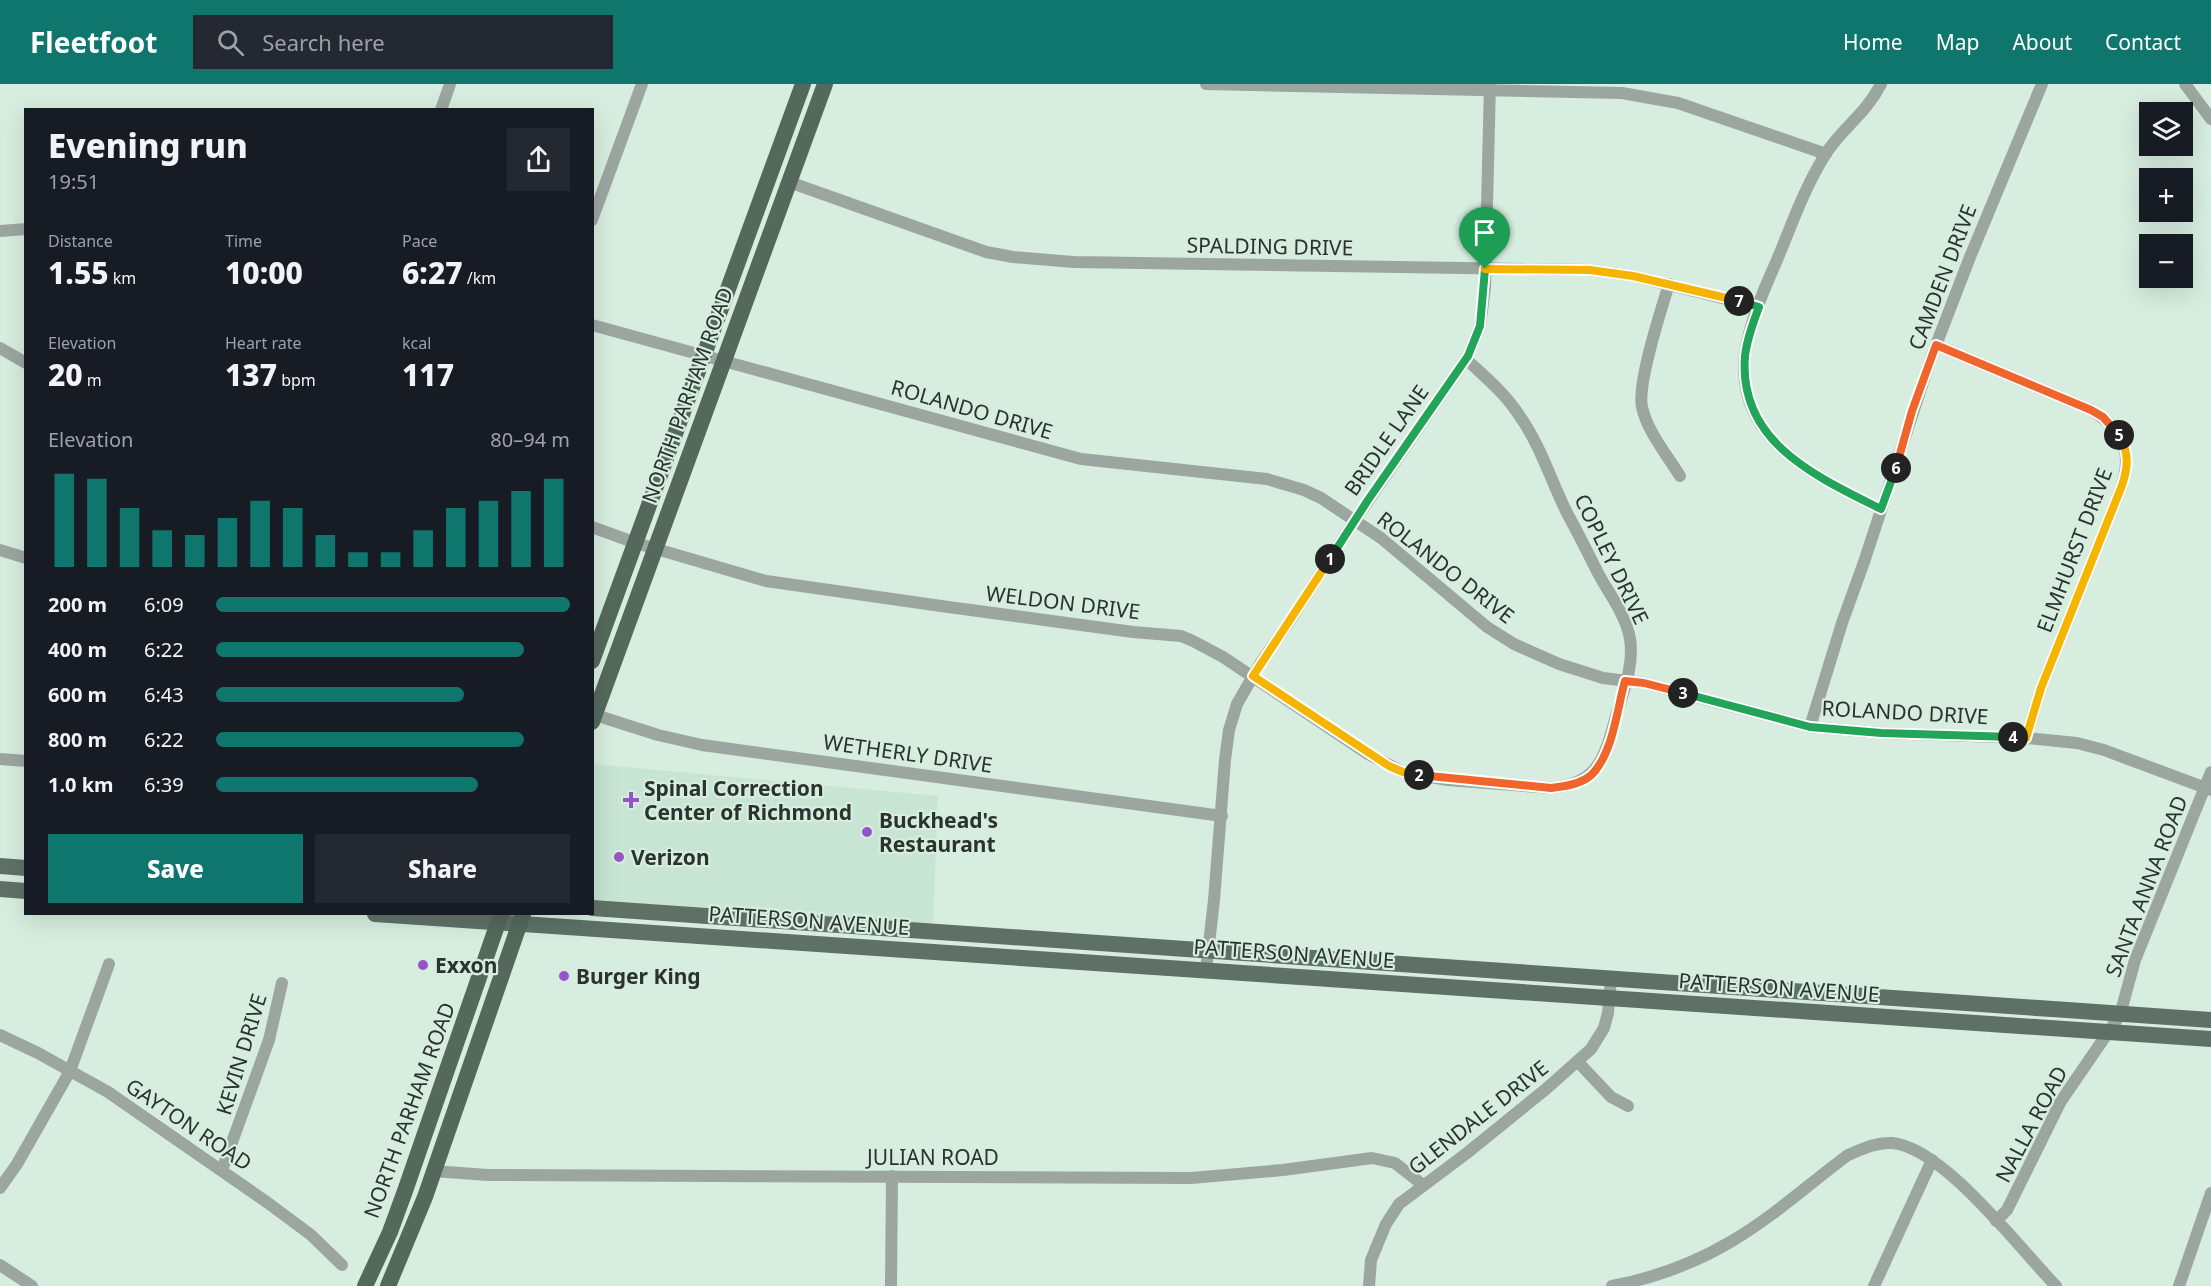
<!DOCTYPE html>
<html lang="en">
<head>
<meta charset="utf-8">
<style>
	:root { --surface:#171b24; --page:#242831; --text:#f1f3f6; --muted:#9ea1a6; --accent:#0f766e }
	body { margin:0; font-family:"Noto Sans",sans-serif; background:var(--page); color:var(--text); height:100vh; display:flex; flex-direction:column; font-size:22px; white-space:nowrap }
	* { box-sizing:border-box; margin:0 }
	p { font-size:20px; color:var(--muted) }
	.icon { flex:none; width:33px; height:33px; fill:none; stroke:currentColor; stroke-width:2; stroke-linecap:round; stroke-linejoin:round }
	.map { position:relative; flex:1; overflow:hidden }
	.panel { position:absolute; left:24px; top:24px; width:570px; height:807px; display:flex; flex-direction:column; background:var(--surface); border-radius:0px; box-shadow:0 6px 24px #0002 }
	.panel>* { flex:none }
	.tools { position:absolute; left:2139px; top:18px; display:grid; gap:12px }
	.tools a { display:grid; place-items:center; width:54px; height:54px; border-radius:0px; background:var(--surface); box-shadow:0 6px 24px #0002; font-size:30px }
	.pin { position:absolute; display:grid; place-items:center; width:51px; height:51px; color:#fff; margin:-62px -26px; border-radius:50% 50% 50% 0; rotate:-45deg; box-shadow:0 0 6px #0007 }
	.pin .icon { rotate:45deg }
	.km { position:absolute; width:30px; height:30px; margin:-15px; border-radius:50%; background:#222; color:#fff; font-size:16px; line-height:30px; text-align:center }
	.round { display:grid; place-items:center; flex:none; width:63px; height:63px; border-radius:0px; background:var(--page) }
	.head { display:flex; align-items:center; justify-content:space-between; height:102px; padding:0 24px }
	h1 { font-size:33px; font-weight:800; line-height:45px }
	.stats { display:grid; grid-template-columns:repeat(3,1fr); gap:9px; height:102px; padding:6px 24px }
	.stats div { display:grid; align-content:center }
	.stats b { font-size:30px; font-weight:800 }
	.stats small { font-size:16px; font-weight:400 }
	.stats p { font-size:16px }
	.chart { height:168px; padding:12px 24px }
	.chart p { display:flex; justify-content:space-between }
	.chart svg { width:100%; height:108px; margin-top:6px; stroke:var(--accent); stroke-width:6 }
	.cta { display:flex; gap:12px; margin-top:auto; padding:12px 24px }
	.cta a { flex:1; height:69px; border-radius:0px; background:var(--accent); color:#fff; font-size:24px; font-weight:800; line-height:69px; text-align:center }
	.cta a+a { background:var(--page); color:var(--text) }
	ul { padding:0 24px; list-style:none; font-size:20px }
	li { display:grid; grid-template-columns:96px 72px 1fr; align-items:center; height:45px }
	li i { height:15px; border-radius:8px; background:var(--accent) }
	header { display:flex; align-items:center; gap:36px; box-sizing:border-box; height:84px; padding:0 30px; background:var(--accent); color:#fff }
	header strong { font-size:28px }
	nav { display:flex; gap:33px; margin-inline-start:auto; font-size:21px }
	.search { width:420px; height:54px; background:var(--page); display:flex; align-items:center; gap:15px; box-sizing:border-box; padding:0 21px; border-radius:0px; color:var(--muted); font-size:22px }
	.map>svg:first-child { display:block }
	.built { fill:#c7e5d2 }
	.lines { fill:none; stroke-linecap:round; stroke-linejoin:round }
	.minor { stroke:#9ca6a0; stroke-width:12 }
	.primary { stroke:#5f7166; stroke-width:16 }
	.trunk { stroke:#54685c; stroke-width:16 }
	.split-1-casing { stroke:#fff; stroke-width:12 }
	.split-2-casing { stroke:#fff; stroke-width:12 }
	.split-3-casing { stroke:#fff; stroke-width:12 }
	.split-4-casing { stroke:#fff; stroke-width:12 }
	.split-5-casing { stroke:#fff; stroke-width:12 }
	.split-6-casing { stroke:#fff; stroke-width:12 }
	.split-7-casing { stroke:#fff; stroke-width:12 }
	.split-8-casing { stroke:#fff; stroke-width:12 }
	.split-1 { stroke:#22a559; stroke-width:8 }
	.split-2 { stroke:#f5b400; stroke-width:8 }
	.split-3 { stroke:#f0652b; stroke-width:8 }
	.split-4 { stroke:#22a559; stroke-width:8 }
	.split-5 { stroke:#f5b400; stroke-width:8 }
	.split-6 { stroke:#f0652b; stroke-width:8 }
	.split-7 { stroke:#22a559; stroke-width:8 }
	.split-8 { stroke:#f5b400; stroke-width:8 }
	.poi-dot { fill:#9754c9; stroke:#d6eddf; stroke-width:2 }
	.labels { text-anchor:middle; dominant-baseline:central; stroke-width:4.5; stroke-linejoin:round; paint-order:stroke }
	.street-label { font-size:21px; fill:#2a332e; stroke:#d6eddf }
	.poi-label { font-size:21px; font-weight:bold; fill:#2a332e; stroke:#d6eddf; text-anchor:start }
</style>
</head>
<body>
<header>
<strong>Fleetfoot</strong>
<div class="search"><svg class="icon" aria-label="search" viewBox="0 0 24 24"><circle cx="10" cy="10" r="6"/><path d="M15 15l6 6"/></svg>Search here</div>
<nav><a>Home</a><a>Map</a><a>About</a><a>Contact</a></nav>
</header>
<div class="map">
<svg width="2211" height="1202" viewBox="0 0 2211 1202">
	<rect width="100%" height="100%" fill="#d6eddf"/>
	<polygon class="built" points="592,680 938,712 933,838 902,849 593,825"/>
	<g class="lines">
		<g class="minor">
			<polyline points="1206,0 1622,9 1678,19 1826,70"/>
			<path d="M1881 0C1866 30 1840 46 1825 71 1803 106 1790 146 1774 183 1762 210 1749 241 1745 270 1735 356 1816 393 1881 425"/>
			<polyline points="2185,0 2211,35"/>
			<polyline points="441,26 450,0"/>
			<polyline points="789,98 986,168 1013,173 1074,178 1590,186 1633,192 1759,223"/>
			<polyline points="592,136 642,0"/>
			<polyline points="0,147 26,145"/>
			<path d="M1669 200C1661 226 1637 299 1642 323 1647 347 1667 371 1680 392"/>
			<polyline points="592,241 1081,375 1267,395 1304,406 1321,414 1381,454 1487,543 1514,560 1559,580 1603,594 1644,599 1810,643 1881,649 2026,654 2077,659 2104,666 2211,706"/>
			<path d="M1936 261 2091 326C2124 346 2133 368 2121 404L2041 604 2026 654"/>
			<polyline points="0,264 26,279"/>
			<path d="M592 443 636 459 766 497 941 522 1133 548 1181 552 1193 557 1223 573 1368 670 1403 688 1448 696 1551 704C1592 700 1603 681 1613 643 1620 615 1635 584 1630 555 1626 531 1609 510 1598 489 1588 469 1578 449 1567 429 1551 397 1540 360 1519 331 1505 309 1485 293 1466 275"/>
			<polyline points="0,466 26,474"/>
			<polyline points="592,630 658,651 702,661 1222,732"/>
			<polyline points="1810,643 1842,539 1864,478 1931,274 1970,173 2042,0"/>
			<polyline points="0,675 26,677"/>
			<polyline points="1206,886 1214,816 1225,676 1229,646 1237,620 1260,580 1289,538 1355,436 1468,272 1480,242 1485,203 1490,0"/>
			<polyline points="0,951 38,969 108,1008 268,1119 311,1151 342,1181"/>
			<polyline points="1578,978 1611,1013 1628,1022"/>
			<polyline points="222,1086 269,956 282,899"/>
			<polyline points="433,1087 488,1091 1191,1094 1283,1086 1372,1074 1395,1079 1423,1101"/>
			<polyline points="0,1104 17,1080 70,987 109,880"/>
			<polyline points="1996,1137 2007,1126 2061,1017 2120,931 2135,876 2211,688"/>
			<polyline points="0,1181 32,1202"/>
			<polyline points="891,1202 892,1092"/>
			<polyline points="1369,1202 1371,1176 1386,1140 1399,1120 1467,1069 1546,1005 1591,965 1604,944 1608,929 1611,895"/>
			<path d="M1612 1202C1655 1194 1695 1179 1732 1157 1773 1133 1810 1099 1848 1071 1862 1065 1876 1058 1892 1059 1943 1063 2020 1165 2056 1202"/>
			<polyline points="1874,1202 1932,1076"/>
			<polyline points="2179,1202 2211,1109"/>
		</g>
		<g class="primary">
			<polyline points="0,782 26,784"/>
			<polyline points="0,805 26,807"/>
			<polyline points="592,824 2211,936"/>
			<polyline points="375,830 2211,955"/>
		</g>
		<g class="trunk">
			<polyline points="592,577 803,0"/>
			<polyline points="592,638 825,0"/>
			<polyline points="365,1202 390,1148 405,1107 501,830"/>
			<polyline points="388,1202 425,1113 523,830"/>
		</g>
	</g>
	<g class="lines">
		<g class="split-1-casing">
			<polyline id="split-1" points="1330,475 1368,416 1468,272 1480,242 1485,185"/>
		</g>
		<g class="split-2-casing">
			<polyline id="split-2" points="1330,475 1253,592 1389,682 1403,688 1419,691"/>
		</g>
		<g class="split-3-casing">
			<path id="split-3" d="M1419 691 1551 704C1566 702 1585 700 1595 687 1614 663 1617 625 1625 597L1644 599 1683 609"/>
		</g>
		<g class="split-4-casing">
			<polyline id="split-4" points="1683,609 1810,643 1881,649 2013,653"/>
		</g>
		<g class="split-5-casing">
			<path id="split-5" d="M2013 653 2026 654 2041 604 2121 404C2128 385 2130 369 2119 351"/>
		</g>
		<g class="split-6-casing">
			<polyline id="split-6" points="1896,384 1912,327 1936,261 2091,326 2103,333 2119,351"/>
		</g>
		<g class="split-7-casing">
			<path id="split-7" d="M1739 217 1759 223C1753 239 1747 255 1745 272 1738 358 1815 392 1881 425L1896 384"/>
		</g>
		<g class="split-8-casing">
			<polyline id="split-8" points="1485,185 1590,186 1633,192 1739,217"/>
		</g>
		<use href="#split-1" class="split-1"/>
		<use href="#split-2" class="split-2"/>
		<use href="#split-3" class="split-3"/>
		<use href="#split-4" class="split-4"/>
		<use href="#split-5" class="split-5"/>
		<use href="#split-6" class="split-6"/>
		<use href="#split-7" class="split-7"/>
		<use href="#split-8" class="split-8"/>
	</g>
	<g class="poi-dot">
		<path d="M628 707h6v6h6v6h-6v6h-6v-6h-6v-6h6z"/>
		<circle cx="867" cy="748" r="6"/>
		<circle cx="619" cy="773" r="6"/>
		<circle cx="423" cy="881" r="6"/>
		<circle cx="564" cy="892" r="6"/>
	</g>
	<g class="labels">
		<g class="street-label">
			<text transform="translate(1270 162) rotate(1)">SPALDING DRIVE</text>
			<text transform="translate(1942 193) rotate(-69)">CAMDEN DRIVE</text>
			<text transform="translate(687 311) rotate(-70)">NORTH PARHAM ROAD</text>
			<text transform="translate(972 325) rotate(16)">ROLANDO DRIVE</text>
			<text transform="translate(1386 356) rotate(-55)">BRIDLE LANE</text>
			<text transform="translate(2074 466) rotate(-69)">ELMHURST DRIVE</text>
			<text transform="translate(1612 475) rotate(64)">COPLEY DRIVE</text>
			<text transform="translate(1446 483) rotate(38)">ROLANDO DRIVE</text>
			<text transform="translate(1063 518) rotate(7)">WELDON DRIVE</text>
			<text transform="translate(1905 628) rotate(3)">ROLANDO DRIVE</text>
			<text transform="translate(908 669) rotate(8)">WETHERLY DRIVE</text>
			<text transform="translate(2146 802) rotate(-69)">SANTA ANNA ROAD</text>
			<text transform="translate(809 836) rotate(4)">PATTERSON AVENUE</text>
			<text transform="translate(1294 869) rotate(4)">PATTERSON AVENUE</text>
			<text transform="translate(1779 903) rotate(4)">PATTERSON AVENUE</text>
			<text transform="translate(241 970) rotate(-73)">KEVIN DRIVE</text>
			<text transform="translate(409 1026) rotate(-70)">NORTH PARHAM ROAD</text>
			<text transform="translate(1478 1033) rotate(-38)">GLENDALE DRIVE</text>
			<text transform="translate(189 1040) rotate(34)">GAYTON ROAD</text>
			<text transform="translate(2031 1040) rotate(-62)">NALLA ROAD</text>
			<text x="933" y="1073">JULIAN ROAD</text>
		</g>
		<g class="poi-label">
			<text x="644" y="704">Spinal Correction<tspan x="644" dy="24">Center of Richmond</tspan></text>
			<text x="879" y="736">Buckhead's<tspan x="879" dy="24">Restaurant</tspan></text>
			<text x="631" y="773">Verizon</text>
			<text x="435" y="881">Exxon</text>
			<text x="576" y="892">Burger King</text>
		</g>
	</g>
</svg>
<div class="tools">
<a><svg class="icon" aria-label="layers" viewBox="0 0 24 24"><path d="M12 4l9 5-9 5-9-5zM3 14l9 5 9-5"/></svg></a>
<a>+</a>
<a>−</a>
</div>
<div class="pin" style="left:1485px;top:185px;background:#1e9e55"><svg class="icon" aria-label="arrive" viewBox="0 0 24 24"><path d="M6 21V4h12l-3 4 3 4H6"/></svg></div>
<b class="km" style="left:1330px;top:475px">1</b>
<b class="km" style="left:1419px;top:691px">2</b>
<b class="km" style="left:1683px;top:609px">3</b>
<b class="km" style="left:2013px;top:653px">4</b>
<b class="km" style="left:2119px;top:351px">5</b>
<b class="km" style="left:1896px;top:384px">6</b>
<b class="km" style="left:1739px;top:217px">7</b>
<section class="panel">
<div class="head"><div><h1>Evening run</h1><p>19:51</p></div><a class="round"><svg class="icon" aria-label="share" viewBox="0 0 24 24"><path d="M12 15V3M7 8l5-5 5 5M5 13v7h14v-7"/></svg></a></div>
<div class="stats">
<div><p>Distance</p><b>1.55<small> km</small></b></div>
<div><p>Time</p><b>10:00</b></div>
<div><p>Pace</p><b>6:27<small> /km</small></b></div>
</div>
<div class="stats">
<div><p>Elevation</p><b>20<small> m</small></b></div>
<div><p>Heart rate</p><b>137<small> bpm</small></b></div>
<div><p>kcal</p><b>117</b></div>
</div>
<div class="chart"><p><span>Elevation</span>80–94 m</p>
<svg viewBox="0 0 160 44" preserveAspectRatio="none"><path d="M5 44V6M15 44V8M25 44V20M35 44V29M45 44V31M55 44V24M65 44V17M75 44V20M85 44V31M95 44V38M105 44V38M115 44V29M125 44V20M135 44V17M145 44V13M155 44V8"/></svg>
</div>
<ul>
<li><b>200 m</b>6:09<i style="width:100%"></i></li>
<li><b>400 m</b>6:22<i style="width:87%"></i></li>
<li><b>600 m</b>6:43<i style="width:70%"></i></li>
<li><b>800 m</b>6:22<i style="width:87%"></i></li>
<li><b>1.0 km</b>6:39<i style="width:74%"></i></li>
</ul>
<div class="cta"><a>Save</a><a>Share</a></div>
</section>
</div>
</body>
</html>
